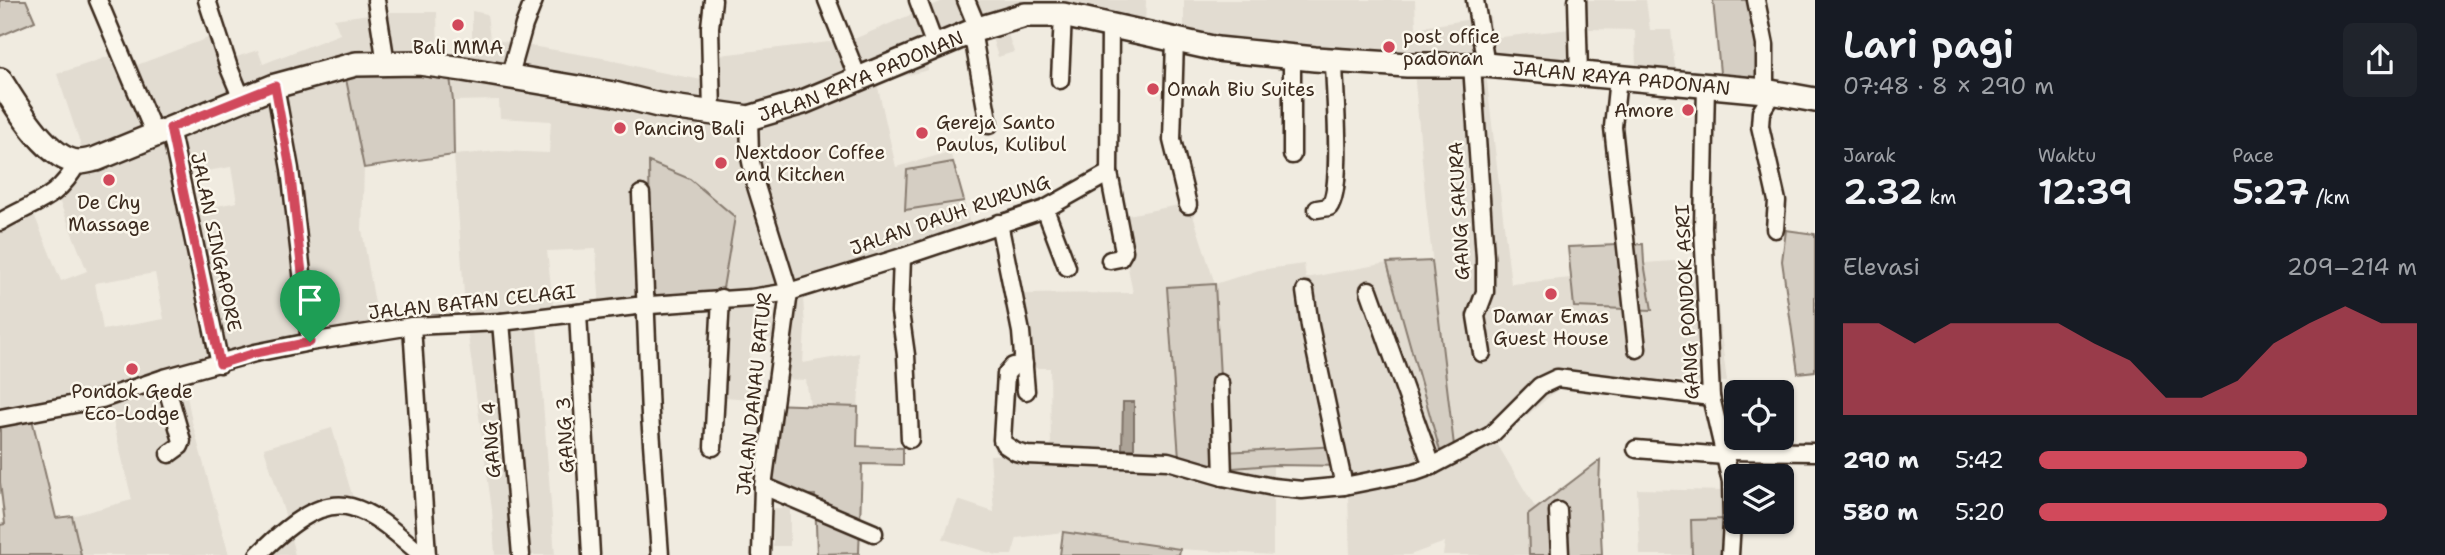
<!DOCTYPE html>
<html lang="id">
<head>
<meta charset="utf-8">
<style>
	:root { --surface:#171b24; --page:#20242c; --text:#f1f3f6; --muted:#9ea1a6; --accent:#d1495b }
	body { margin:0; font-family:"Shantell Sans",sans-serif; background:var(--page); color:var(--text); height:100vh; display:flex; flex-direction:column; font-size:26px; white-space:nowrap }
	* { box-sizing:border-box; margin:0 }
	p { font-size:23px; color:var(--muted) }
	.icon { flex:none; width:38px; height:38px; fill:none; stroke:currentColor; stroke-width:2; stroke-linecap:round; stroke-linejoin:round }
	.map { position:relative; flex:1; overflow:hidden }
	.details { display:flex; flex-direction:column; background:var(--surface); width:630px }
	.details>* { flex:none }
	.controls { position:absolute; left:1724px; top:380px; display:grid; gap:14px }
	.controls a { display:grid; place-items:center; width:70px; height:70px; border-radius:10px; background:var(--surface); box-shadow:0 2px 5px #0004; font-size:35px }
	.pin { position:absolute; display:grid; place-items:center; width:60px; height:60px; color:#fff; margin:-72px -30px; border-radius:50% 50% 50% 0; rotate:-45deg; box-shadow:0 0 7px #0007 }
	.pin .icon { rotate:45deg }
	.round { display:grid; place-items:center; flex:none; width:74px; height:74px; border-radius:10px; background:var(--page) }
	.headline { display:flex; align-items:center; justify-content:space-between; height:119px; padding:0 28px }
	h1 { font-size:38px; font-weight:600; line-height:52px }
	.figures { display:grid; grid-template-columns:repeat(3,1fr); gap:10px; height:119px; padding:7px 28px }
	.figures div { display:grid; align-content:center }
	.figures b { font-size:35px; font-weight:600 }
	.figures small { font-size:19px; font-weight:400 }
	.figures p { font-size:19px }
	.chart { height:196px; padding:14px 28px }
	.chart p { display:flex; justify-content:space-between }
	.chart svg { width:100%; height:126px; margin-top:7px; fill:var(--accent); opacity:.7 }
	ul { padding:0 28px; list-style:none; font-size:23px }
	li { display:grid; grid-template-columns:112px 84px 1fr; align-items:center; height:52px }
	li i { height:18px; border-radius:9px; background:var(--accent) }
	main { display:flex; flex:1; min-height:0 }
	.map>svg:first-child { display:block }
	.built { fill:#e2dcd1; fill-rule:evenodd }
	.green { fill:#d5cec3; stroke:#887c70; stroke-width:2 }
	.water { fill:#aca397; stroke:#7f7367; stroke-width:2 }
	.lines { fill:none; stroke-linecap:round; stroke-linejoin:round }
	.minor-casing { stroke:#3b2a1e; stroke-width:21 }
	.secondary-casing { stroke:#3b2a1e; stroke-width:28 }
	.minor { stroke:#fbf7ec; stroke-width:16 }
	.secondary { stroke:#fbf7ec; stroke-width:23 }
	.route-casing { stroke:#fff; stroke-width:14 }
	.route { stroke:#d1495b; stroke-width:9 }
	.poi-dot { fill:#d1495b; stroke:#fbf7ec; stroke-width:2.5 }
	.labels { text-anchor:middle; dominant-baseline:central; stroke-width:5; stroke-linejoin:round; paint-order:stroke }
	.poi-label { font-size:19px; fill:#3b2a1e; stroke:#fbf7ec; text-anchor:start }
	.street-label { font-size:19px; fill:#3b2a1e; stroke:#fbf7ec }
</style>
</head>
<body>
<main>
<div class="map">
<svg width="1815" height="555" viewBox="0 0 1815 555">
	<rect width="100%" height="100%" fill="#f0ebe0"/>
	<filter id="ink" filterUnits="userSpaceOnUse"><feTurbulence type="fractalNoise" baseFrequency=".0143" numOctaves="2"/><feDisplacementMap in="SourceGraphic" scale="14" xChannelSelector="R" yChannelSelector="G"/><feConvolveMatrix kernelMatrix="1 2 1 2 8 2 1 2 1" color-interpolation-filters="sRGB"/></filter>
	<g filter="url(#ink)">
		<g class="built">
			<path d="M945 0H1146L1145 26 1004 23 1014 52 998 57 989 28 924 53 928 70 877 83 896 167 950 152 953 162 907 170 905 210 964 201 972 233 806 286 803 298 805 327 803 363 859 353 860 375 858 407 810 405 806 380 784 379 783 340 755 336 757 316 782 320V299H753L748 399 715 396 721 300 690 179 649 163 651 305 600 309 596 249 547 251 554 312 536 314 555 555H495L492 510 466 322 454 155 499 151 549 153 551 121 500 118 499 100 453 101 449 69 346 74 364 168 362 230 379 326 183 375 192 422 229 555H81L72 516 132 500 107 396 0 417V221L33 212 61 281 87 271 53 185 66 174 0 90 49 133 84 155 57 74 131 49 137 65 216 35 227 60 258 50 263 64 340 34 334 19 383 12H437L438 55 472 54V11L487 14 490 39 608 59 654 71 713 82 712 56 854 39ZM231 167 237 202 187 212 176 176ZM155 273 164 319 103 330 95 283Z"/>
			<polygon points="1184,0 1415,0 1416,28 1490,16 1493,38 1570,29 1570,44 1589,44 1589,70 1636,70 1635,30 1589,29 1586,0 1646,0 1650,30 1671,30 1676,77 1565,80 1565,69 1484,57 1511,284 1571,278 1575,307 1652,310 1644,263 1705,259 1704,269 1717,302 1727,382 1571,378 1496,442 1536,509 1528,515 1529,555 1443,555 1445,542 1410,555 1350,555 1347,466 1340,446 1224,452 1215,285 1168,287 1180,472 1273,465 1273,555 1180,549 1063,532 1017,538 1012,555 997,555 943,539 958,500 994,512 990,455 1051,451 1050,368 1015,368 1014,294 1133,293 1118,217 1189,203 1215,284 1259,270 1304,264 1306,278 1387,263 1442,457 1455,454 1426,205 1413,60 1276,49 1184,30"/>
			<polygon points="332,428 353,498 286,518 295,555 258,555 286,518 264,448"/>
			<polygon points="1637,489 1727,491 1727,519 1692,520 1692,555 1640,555"/>
			<polygon points="772,508 790,508 790,546 773,546"/>
		</g>
		<g class="green">
			<polygon points="0,0 26,0 35,21 0,36"/>
			<polygon points="1713,0 1756,0 1773,88 1721,83"/>
			<polygon points="449,69 453,101 454,155 364,168 345,74"/>
			<polygon points="649,162 690,179 735,217 721,300 651,305"/>
			<polygon points="953,162 964,201 905,210 907,170"/>
			<polygon points="1786,230 1815,234 1815,371 1798,373 1782,261"/>
			<polygon points="1643,244 1644,263 1652,310 1574,307 1568,247"/>
			<polygon points="1432,261 1455,454 1442,458 1387,263"/>
			<polygon points="1215,284 1224,452 1340,446 1347,466 1273,465 1180,472 1167,287"/>
			<polygon points="768,404 858,407 857,446 903,448 903,465 862,464 859,553 817,554 815,495 771,496"/>
			<polygon points="30,411 56,518 72,516 81,555 0,555 0,525 5,524 0,482 0,417"/>
			<polygon points="1600,460 1599,488 1602,555 1529,555 1528,515"/>
			<polygon points="1727,519 1728,555 1692,555 1691,520"/>
			<polygon points="1063,532 1180,549 1179,555 1060,555"/>
		</g>
		<polygon class="water" points="1123,402 1134,402 1134,449 1122,449"/>
		<g class="lines">
			<g class="minor-casing">
				<g id="minor">
					<polyline points="98,0 155,135"/>
					<polyline points="207,0 229,68 242,99"/>
					<polyline points="376,0 386,63"/>
					<polyline points="827,0 858,78"/>
					<polyline points="918,0 935,46"/>
					<polyline points="966,0 978,29"/>
					<polyline points="1475,0 1486,65"/>
					<polyline points="1577,0 1579,74"/>
					<polyline points="1756,0 1765,45 1765,91"/>
					<polyline points="1110,25 1109,173 1124,251 1120,258 1110,260"/>
					<polyline points="972,31 989,125"/>
					<polyline points="1175,40 1172,140 1188,205"/>
					<polyline points="1472,65 1485,257 1485,292 1476,316 1482,353"/>
					<polyline points="510,75 524,25 534,0"/>
					<polyline points="1618,78 1613,127 1637,349"/>
					<polyline points="1060,80 1063,15"/>
					<polyline points="275,86 290,169 310,342"/>
					<polyline points="1706,86 1703,227 1711,397 1731,482 1732,522 1730,555"/>
					<polyline points="1773,92 1761,112 1760,126 1777,201 1775,229"/>
					<polyline points="712,113 710,27 713,0"/>
					<polyline points="749,118 750,157 756,186 789,292 763,486 761,555"/>
					<polyline points="170,128 220,364"/>
					<polyline points="1292,155 1292,57"/>
					<polyline points="641,194 650,415 660,555"/>
					<polyline points="1045,209 1067,267"/>
					<path d="M1317 209 1329 207C1344 188 1334 88 1334 60"/>
					<path d="M0 222C35 201 57 201 78 162"/>
					<polyline points="999,223 1021,332 1026,391"/>
					<polyline points="902,257 900,312 906,355 910,439"/>
					<polyline points="1369,290 1432,466"/>
					<polyline points="1305,291 1310,326 1344,486"/>
					<polyline points="578,313 591,555"/>
					<polyline points="501,322 521,555"/>
					<polyline points="412,326 427,555"/>
					<polyline points="164,378 182,441 180,446 169,454"/>
					<polyline points="1220,383 1223,477"/>
					<polyline points="0,418 102,399 164,378 255,353 310,342 412,326 501,322 636,306 751,298 789,292 902,257 1045,209 1109,173"/>
					<polyline points="1002,440 1006,374 1013,366 1024,364"/>
					<polyline points="1004,444 1016,452 1027,455 1168,461 1223,477 1273,487 1302,490 1344,486 1415,472 1432,466 1491,435 1540,386 1557,378 1711,397"/>
					<polyline points="713,447 721,298"/>
					<polyline points="1636,449 1725,456"/>
					<polyline points="1723,451 1815,452"/>
					<polyline points="763,486 874,533"/>
					<polyline points="1558,511 1560,555"/>
					<path d="M258 555C280 533 317 498 351 507 378 514 401 538 422 555"/>
				</g>
			</g>
			<g class="secondary-casing">
				<g id="secondary">
					<path id="s1" d="M0 80C15 104 48 161 79 162 85 162 91 160 96 159L275 86 356 64 419 63 463 69 614 94 658 105 749 118 803 102 978 29 1025 15H1063L1217 49 1315 59 1407 65H1486L1765 91 1815 100"/>
				</g>
			</g>
			<use href="#minor" class="minor"/>
			<use href="#secondary" class="secondary"/>
		</g>
	</g>
	<g class="lines" filter="url(#ink)">
		<g class="route-casing">
			<polygon id="route" points="275,86 290,169 310,342 255,353 220,364 170,128"/>
		</g>
		<use href="#route" class="route"/>
	</g>
	<g class="poi-dot">
		<circle cx="458" cy="25" r="7"/>
		<circle cx="1389" cy="47" r="7"/>
		<circle cx="1153" cy="89" r="7"/>
		<circle cx="1688" cy="110" r="7"/>
		<circle cx="620" cy="128" r="7"/>
		<circle cx="922" cy="133" r="7"/>
		<circle cx="721" cy="163" r="7"/>
		<circle cx="109" cy="180" r="7"/>
		<circle cx="1551" cy="294" r="7"/>
		<circle cx="132" cy="369" r="7"/>
	</g>
	<g class="labels">
		<g class="poi-label">
			<text x="1403" y="36">post office<tspan x="1403" dy="22">padonan</tspan></text>
			<text x="458" y="47" text-anchor="middle">Bali MMA</text>
			<text x="1167" y="89">Omah Biu Suites</text>
			<text x="1674" y="110" text-anchor="end">Amore</text>
			<text x="936" y="122">Gereja Santo<tspan x="936" dy="22">Paulus, Kulibul</tspan></text>
			<text x="634" y="128">Pancing Bali</text>
			<text x="735" y="152">Nextdoor Coffee<tspan x="735" dy="22">and Kitchen</tspan></text>
			<text x="109" y="202" text-anchor="middle">De Chy<tspan x="109" dy="22">Massage</tspan></text>
			<text x="1551" y="316" text-anchor="middle">Damar Emas<tspan x="1551" dy="22">Guest House</tspan></text>
			<text x="132" y="391" text-anchor="middle">Pondok Gede<tspan x="132" dy="22">Eco-Lodge</tspan></text>
		</g>
		<g class="street-label">
			<text stroke="none"><textPath href="#s1" startOffset="929">JALAN RAYA PADONAN</textPath></text>
			<text stroke="none"><textPath href="#s1" startOffset="1706">JALAN RAYA PADONAN</textPath></text>
			<text transform="translate(1459 211) rotate(-93)">GANG SAKURA</text>
			<text transform="translate(950 215) rotate(-19)">JALAN DAUH RURUNG</text>
			<text transform="translate(216 242) rotate(78)">JALAN SINGAPORE</text>
			<text transform="translate(472 302) rotate(-6)">JALAN BATAN CELAGI</text>
			<text transform="translate(1687 302) rotate(-93)">GANG PONDOK ASRI</text>
			<text transform="translate(754 394) rotate(-84)">JALAN DANAU BATUR</text>
			<text transform="translate(565 435) rotate(-93)">GANG 3</text>
			<text transform="translate(491 440) rotate(-94)">GANG 4</text>
		</g>
	</g>
</svg>
<div class="controls">
<a><svg class="icon" aria-label="locate" viewBox="0 0 24 24"><circle cx="12" cy="12" r="6"/><path d="M12 2v4M12 18v4M2 12h4M18 12h4"/></svg></a>
<a><svg class="icon" aria-label="layers" viewBox="0 0 24 24"><path d="M12 4l9 5-9 5-9-5zM3 14l9 5 9-5"/></svg></a>
</div>
<div class="pin" style="left:310px;top:342px;background:#1e9e55"><svg class="icon" aria-label="arrive" viewBox="0 0 24 24"><path d="M6 21V4h12l-3 4 3 4H6"/></svg></div>
</div>
<section class="details">
<div class="headline"><div><h1>Lari pagi</h1><p>07:48 · 8 × 290 m</p></div><a class="round"><svg class="icon" aria-label="share" viewBox="0 0 24 24"><path d="M12 15V3M7 8l5-5 5 5M5 13v7h14v-7"/></svg></a></div>
<div class="figures">
<div><p>Jarak</p><b>2.32<small> km</small></b></div>
<div><p>Waktu</p><b>12:39</b></div>
<div><p>Pace</p><b>5:27<small> /km</small></b></div>
</div>
<div class="chart"><p><span>Elevasi</span>209–214 m</p>
<svg viewBox="0 0 160 44" preserveAspectRatio="none"><path d="M0 44V12L10 12L20 19L30 12L40 12L50 12L60 12L70 19L80 25L90 38L100 38L110 32L120 19L130 12L140 6L150 12L160 12V44z"/></svg>
</div>
<ul>
<li><b>290 m</b>5:42<i style="width:71%"></i></li>
<li><b>580 m</b>5:20<i style="width:92%"></i></li>
</ul>
</section>
</main>
</body>
</html>
